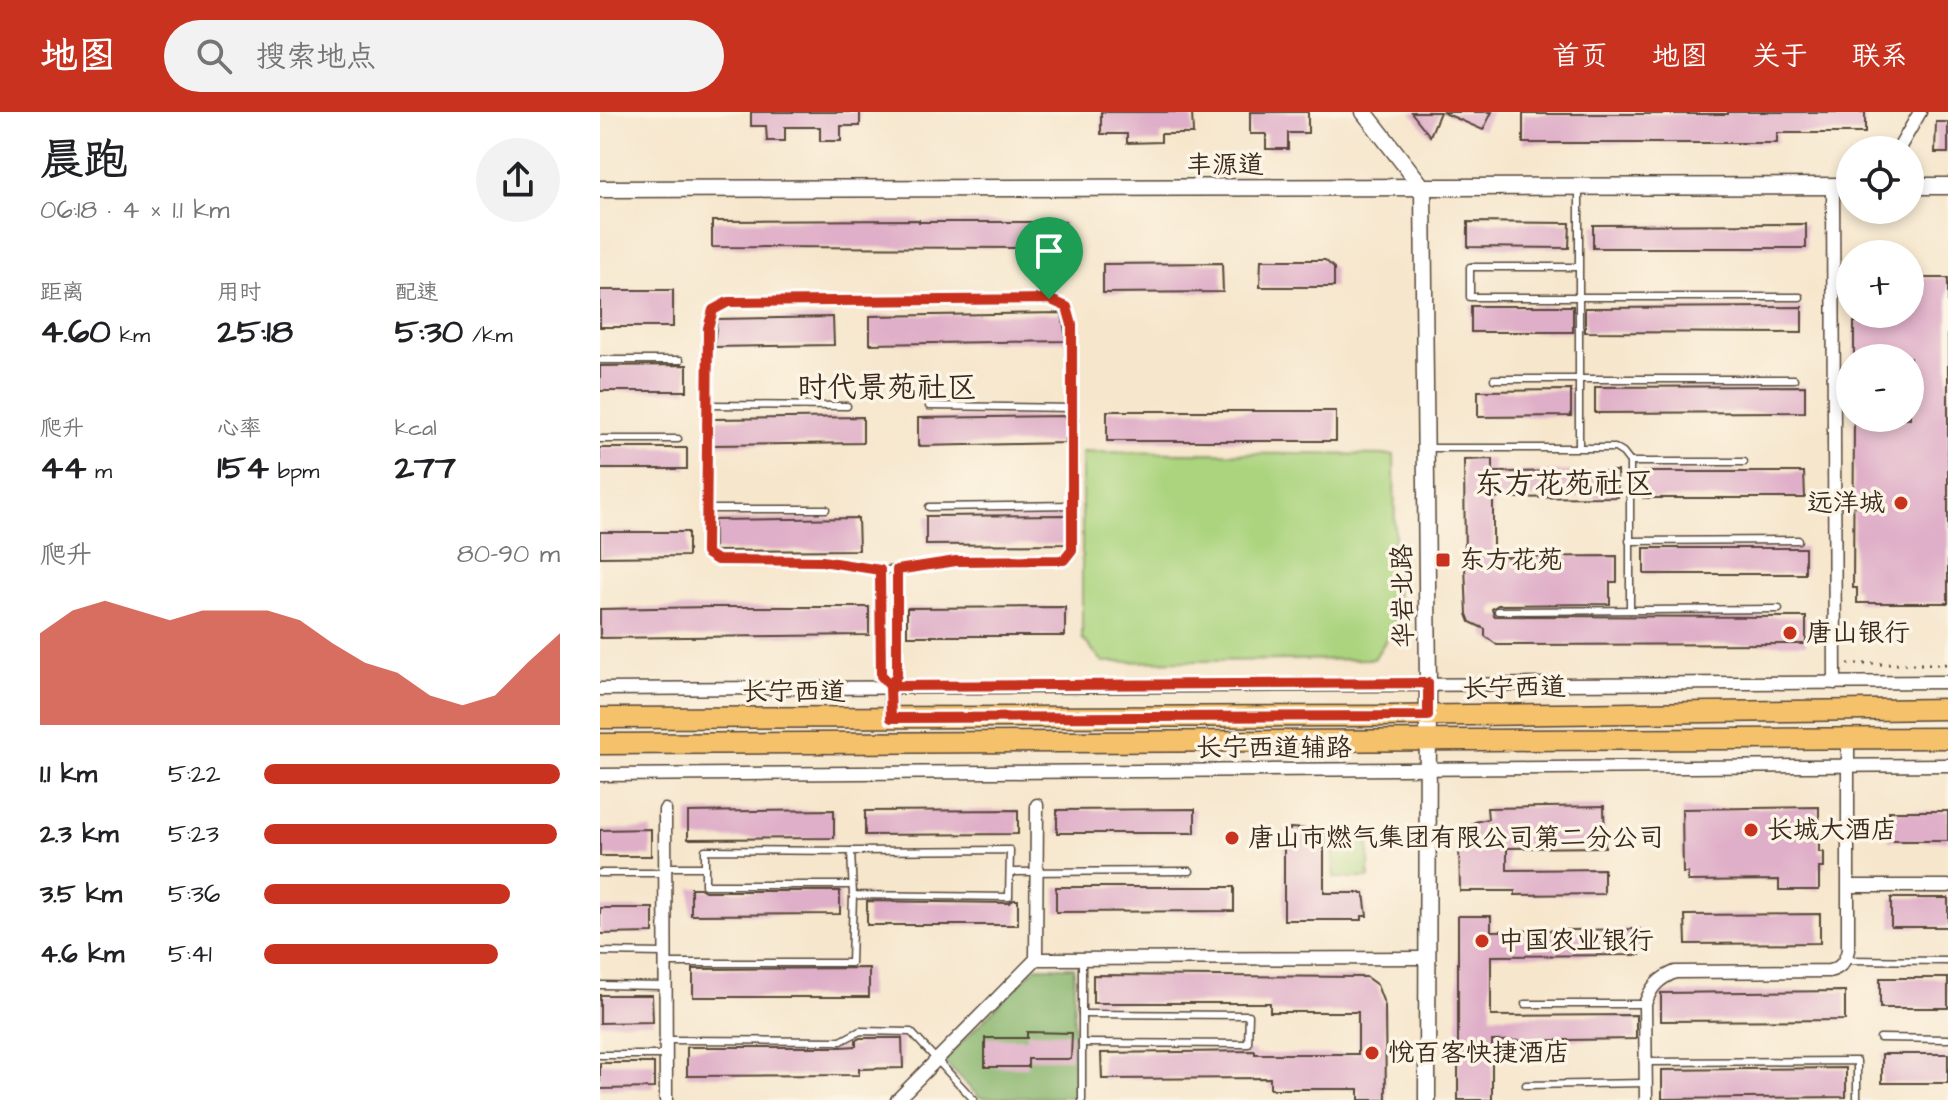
<!DOCTYPE html>
<html lang="zh">
<head>
<meta charset="utf-8">
<style>
	:root { --surface:#fff; --page:#f2f2f2; --text:#202124; --muted:#757577; --accent:#c8321e }
	body { margin:0; font-family:"Architects Daughter","LXGW WenKai TC",sans-serif; background:var(--page); color:var(--text); height:100vh; display:flex; flex-direction:column; font-size:30px; white-space:nowrap }
	* { box-sizing:border-box; margin:0 }
	p { font-size:26px; color:var(--muted) }
	.icon { flex:none; width:44px; height:44px; fill:none; stroke:currentColor; stroke-width:2; stroke-linecap:round; stroke-linejoin:round }
	.map { position:relative; flex:1; overflow:hidden }
	.drawer { display:flex; flex-direction:column; background:var(--surface); width:600px }
	.drawer>* { flex:none }
	.fabs { position:absolute; left:1236px; top:24px; display:grid; gap:16px }
	.fabs a { display:grid; place-items:center; width:88px; height:88px; border-radius:50%; background:var(--surface); box-shadow:0 4px 12px #0003; font-size:40px }
	.pin { position:absolute; display:grid; place-items:center; width:68px; height:68px; color:#fff; margin:-82px -34px; border-radius:50% 50% 50% 0; rotate:-45deg; box-shadow:0 0 8px #0007 }
	.pin .icon { rotate:45deg }
	.round { display:grid; place-items:center; flex:none; width:84px; height:84px; border-radius:42px; background:var(--page) }
	.head { display:flex; align-items:center; justify-content:space-between; height:136px; padding:0 40px }
	h1 { font-size:44px; font-weight:700; line-height:60px }
	.stats { display:grid; grid-template-columns:repeat(3,1fr); gap:12px; height:136px; padding:8px 40px }
	.stats div { display:grid; align-content:center }
	.stats b { font-size:34px; font-weight:700 }
	.stats small { font-size:22px; font-weight:400 }
	.stats p { font-size:22px }
	.chart { height:224px; padding:16px 40px }
	.chart p { display:flex; justify-content:space-between }
	.chart svg { width:100%; height:144px; margin-top:8px; fill:var(--accent); opacity:.7 }
	ul { padding:0 40px; list-style:none; font-size:26px }
	li { display:grid; grid-template-columns:128px 96px 1fr; align-items:center; height:60px }
	li i { height:20px; border-radius:10px; background:var(--accent) }
	header { display:flex; align-items:center; gap:48px; box-sizing:border-box; height:112px; padding:0 40px; background:var(--accent); color:#fff }
	header strong { font-size:38px }
	nav { display:flex; gap:44px; margin-inline-start:auto; font-size:28px }
	.search { width:560px; height:72px; background:var(--page); display:flex; align-items:center; gap:20px; box-sizing:border-box; padding:0 28px; border-radius:44px; color:var(--muted); font-size:30px }
	main { display:flex; flex:1; min-height:0 }
	.map>svg:first-child { display:block }
	.green { fill:#acd47f; stroke:#747f4e; stroke-width:2 }
	.forest { fill:#89b66e; stroke:#627046; stroke-width:2 }
	.building { fill:#dfaec8 }
	.lines { fill:none; stroke-linecap:round; stroke-linejoin:round }
	.service-casing { stroke:#574638; stroke-width:9 }
	.minor-casing { stroke:#574638; stroke-width:15 }
	.tertiary-casing { stroke:#574638; stroke-width:19 }
	.primary-casing { stroke:#574638; stroke-width:23 }
	.path { stroke:#574638; stroke-width:3; stroke-dasharray:2 6; stroke-linecap:butt }
	.service { stroke:#fff; stroke-width:6 }
	.minor { stroke:#fff; stroke-width:12 }
	.tertiary { stroke:#fff; stroke-width:16 }
	.primary { stroke:#f5c16b; stroke-width:20 }
	.route-casing { stroke:#fff; stroke-width:16 }
	.route { stroke:#c8321e; stroke-width:10 }
	.poi-dot { fill:#c8321e; stroke:#fcf5e5; stroke-width:3 }
	.labels { text-anchor:middle; dominant-baseline:central; stroke-width:7; stroke-linejoin:round; paint-order:stroke }
	.street-label { font-size:26px; fill:#3b2a1e; stroke:#fcf5e5 }
	.poi-label { font-size:26px; fill:#3b2a1e; stroke:#fcf5e5; text-anchor:start }
	.quarter-label { font-size:30px; fill:#3b2a1e; stroke:#fcf5e5 }
</style>
</head>
<body>
<header>
<strong>地图</strong>
<div class="search"><svg class="icon" aria-label="search" viewBox="0 0 24 24"><circle cx="10" cy="10" r="6"/><path d="M15 15l6 6"/></svg>搜索地点</div>
<nav><a>首页</a><a>地图</a><a>关于</a><a>联系</a></nav>
</header>
<main>
<section class="drawer">
<div class="head"><div><h1>晨跑</h1><p>06:18 · 4 × 1.1 km</p></div><a class="round"><svg class="icon" aria-label="share" viewBox="0 0 24 24"><path d="M12 15V3M7 8l5-5 5 5M5 13v7h14v-7"/></svg></a></div>
<div class="stats">
<div><p>距离</p><b>4.60<small> km</small></b></div>
<div><p>用时</p><b>25:18</b></div>
<div><p>配速</p><b>5:30<small> /km</small></b></div>
</div>
<div class="stats">
<div><p>爬升</p><b>44<small> m</small></b></div>
<div><p>心率</p><b>154<small> bpm</small></b></div>
<div><p>kcal</p><b>277</b></div>
</div>
<div class="chart"><p><span>爬升</span>80–90 m</p>
<svg viewBox="0 0 160 44" preserveAspectRatio="none"><path d="M0 44V16L10 9L20 6L30 9L40 12L50 9L60 9L70 9L80 12L90 19L100 25L110 28L120 35L130 38L140 35L150 25L160 16V44z"/></svg>
</div>
<ul>
<li><b>1.1 km</b>5:22<i style="width:100%"></i></li>
<li><b>2.3 km</b>5:23<i style="width:99%"></i></li>
<li><b>3.5 km</b>5:36<i style="width:83%"></i></li>
<li><b>4.6 km</b>5:41<i style="width:79%"></i></li>
</ul>
</section>
<div class="map">
<svg width="1348" height="988" viewBox="0 0 1348 988">
	<rect width="100%" height="100%" fill="#fcf5e5"/>
	<filter id="ink" filterUnits="userSpaceOnUse"><feTurbulence type="fractalNoise" baseFrequency=".0125" numOctaves="2"/><feDisplacementMap in="SourceGraphic" scale="16" xChannelSelector="R" yChannelSelector="G"/><feConvolveMatrix kernelMatrix="1 2 1 2 8 2 1 2 1" color-interpolation-filters="sRGB"/></filter>
	<filter id="wash" filterUnits="userSpaceOnUse"><feTurbulence type="fractalNoise" baseFrequency=".006" numOctaves="4" result="noise"/><feDisplacementMap in="SourceGraphic" scale="32" xChannelSelector="R" yChannelSelector="G"/><feGaussianBlur stdDeviation="1.8" result="paint"/><feColorMatrix in="noise" values="0 0 0 0 0 0 0 0 0 0 0 0 0 0 0 0 0 1.4 0 .05"/><feComposite in="paint" operator="in"/></filter>
	<g filter="url(#wash)">
		<rect width="100%" height="100%" fill="#f6e6cc"/>
		<g class="green">
			<polygon points="482,340 794,343 796,512 774,547 503,550 482,526"/>
			<polygon points="733,727 769,727 769,766 734,766"/>
		</g>
		<polygon class="forest" points="436,855 474,855 474,985 380,986 343,949"/>
		<g id="blocks">
			<g class="building">
				<polygon points="151,0 260,0 260,14 241,14 241,29 220,29 220,15 185,15 185,29 167,29 166,14 151,14"/>
				<polygon points="501,0 592,0 593,22 561,22 561,30 527,31 527,22 501,22"/>
				<polygon points="650,0 708,0 708,21 688,21 688,37 666,37 666,22 650,22"/>
				<polygon points="811,0 840,0 830,24"/>
				<polygon points="842,0 892,0 883,18"/>
				<polygon points="1128,0 1265,0 1265,21 1177,21 1177,31 923,31 923,2 1128,2"/>
				<polygon points="1336,10 1348,10 1348,41 1335,41"/>
				<polygon points="319,108 319,110 465,110 465,136 112,135 112,109"/>
				<polygon points="868,110 970,111 969,136 868,135"/>
				<polygon points="1206,112 1206,136 993,136 993,113"/>
				<polygon points="661,148 725,148 734,156 734,175 660,175"/>
				<polygon points="622,151 623,180 503,181 503,152"/>
				<polygon points="1310,166 1348,166 1348,491 1257,491 1257,476 1253,476 1254,306 1310,306 1310,246 1254,246 1254,210 1271,210 1271,202 1310,202"/>
				<rect x="0" y="178" width="73" height="37"/>
				<rect x="871" y="194" width="102" height="26"/>
				<polygon points="1202,195 1202,221 985,220 985,196"/>
				<polygon points="462,201 466,229 270,232 270,204"/>
				<polygon points="233,205 234,233 114,235 117,207"/>
				<polygon points="87,253 87,279 0,279 0,254"/>
				<polygon points="1205,274 1205,300 995,301 995,275"/>
				<polygon points="971,278 971,304 878,305 878,279"/>
				<rect x="507" y="299" width="229" height="30"/>
				<polygon points="466,304 466,331 318,334 318,306"/>
				<polygon points="263,305 263,331 113,333 113,307"/>
				<rect x="0" y="336" width="87" height="21"/>
				<polygon points="893,347 893,360 1017,359 1018,385 893,386 893,445 1017,444 1017,470 1010,470 1010,492 898,493 892,497 894,504 1206,505 1206,532 897,533 885,524 885,517 870,510 867,502 865,454 864,348"/>
				<polygon points="1043,360 1204,360 1205,386 1043,386"/>
				<polygon points="466,403 466,432 326,433 326,404"/>
				<polygon points="258,406 259,438 114,439 114,408"/>
				<polygon points="0,420 88,420 88,444 0,445"/>
				<rect x="1044" y="436" width="161" height="26"/>
				<polygon points="110,495 269,495 269,523 0,526 0,497"/>
				<polygon points="465,495 465,524 307,524 307,496"/>
				<polygon points="1004,694 1005,735 907,736 907,758 1004,757 1004,782 915,783 915,779 860,779 859,730 862,720 875,710 888,707 887,696"/>
				<polygon points="1219,695 1219,740 1224,740 1224,756 1219,756 1219,778 1179,778 1179,768 1088,769 1088,761 1083,761 1082,697"/>
				<polygon points="595,697 595,721 457,721 457,698"/>
				<polygon points="234,698 234,726 88,727 88,700"/>
				<polygon points="418,698 418,722 265,723 265,699"/>
				<rect x="1289" y="699" width="59" height="30"/>
				<polygon points="690,716 724,718 724,781 764,781 767,804 762,804 762,808 684,808 684,718 690,718"/>
				<polygon points="51,717 51,744 0,744 0,718"/>
				<polygon points="456,775 634,775 634,799 456,800"/>
				<polygon points="91,776 100,776 105,779 240,779 240,802 91,803"/>
				<rect x="1291" y="786" width="57" height="29"/>
				<polygon points="414,788 418,788 418,813 267,813 267,789 409,791"/>
				<polygon points="0,796 53,796 53,821 0,822"/>
				<polygon points="1220,802 1220,831 1086,832 1085,803"/>
				<polygon points="858,804 891,804 891,819 1040,817 1040,843 891,844 891,904 1036,903 1036,927 892,929 892,988 858,988"/>
				<polygon points="269,856 269,885 93,885 93,857"/>
				<polygon points="493,863 766,865 777,873 785,894 786,988 759,988 759,977 670,977 670,966 502,967 501,941 655,939 655,942 758,942 758,900 670,900 670,891 493,891"/>
				<rect x="1280" y="866" width="68" height="30"/>
				<polygon points="1245,879 1245,908 1061,909 1061,881"/>
				<polygon points="0,883 52,883 53,910 0,911"/>
				<polygon points="427,920 472,921 471,947 428,947 428,955 385,955 385,926 427,926"/>
				<polygon points="260,926 302,926 303,956 259,957 259,963 87,964 87,935 241,935 256,934 256,928"/>
				<rect x="1282" y="942" width="66" height="29"/>
				<polygon points="0,951 54,951 54,976 0,977"/>
				<polygon points="1246,956 1246,985 1062,987 1062,958"/>
			</g>
		</g>
	</g>
	<g filter="url(#ink)">
		<use href="#blocks" fill-opacity="0" stroke="#574638" stroke-width="2"/>
		<g class="lines">
			<g class="service-casing">
				<g id="service">
					<polyline points="978,155 870,155 870,185 1200,185"/>
					<polygon points="449,187 467,195 472,213 472,438 464,448 356,449 297,458 280,458 222,449 117,448 106,441 108,216 113,198 128,190"/>
					<polyline points="0,248 80,248"/>
					<polyline points="894,267 1194,267"/>
					<polyline points="107,293 247,294"/>
					<polyline points="329,294 472,296"/>
					<polyline points="0,327 78,327"/>
					<polyline points="979,335 979,74"/>
					<polyline points="829,336 1015,336 1023,341 1030,350 1030,498"/>
					<polyline points="1030,350 1144,350"/>
					<polyline points="329,395 472,393"/>
					<polyline points="106,397 226,397"/>
					<polyline points="1029,429 1198,428"/>
					<polyline points="280,458 281,564 290,574 297,563 297,458"/>
					<polyline points="898,499 1179,497"/>
					<polyline points="251,739 105,738 105,773 252,773"/>
					<polyline points="65,755 105,755"/>
					<polyline points="410,760 590,759"/>
					<polyline points="0,761 65,761"/>
					<polyline points="0,840 64,841"/>
					<polyline points="482,846 482,988"/>
					<polyline points="1246,848 1348,849"/>
					<polyline points="66,851 251,851 253,783 251,739 410,738 409,785 253,783"/>
					<polyline points="0,873 64,874"/>
					<polyline points="925,892 1045,892"/>
					<polyline points="482,902 649,903 648,932 482,931"/>
					<polyline points="1280,926 1348,927"/>
					<polyline points="66,928 241,929 260,919 311,920 374,988"/>
					<polyline points="0,943 64,943"/>
					<polyline points="1045,950 1257,949 1257,988"/>
					<polyline points="926,973 1046,971"/>
				</g>
			</g>
			<g class="minor-casing">
				<g id="minor">
					<polyline points="1298,38 1320,0"/>
					<polyline points="1233,74 1235,571"/>
					<polyline points="290,574 291,606"/>
					<polyline points="0,577 1348,570"/>
					<polyline points="0,663 1348,653"/>
					<polyline points="65,698 66,988"/>
					<polyline points="1249,774 1348,774"/>
					<polyline points="436,847 827,846"/>
					<polyline points="297,988 436,847 437,693"/>
					<path d="M1046 988 1045 892C1051 875 1058 867 1075 860L1229 859C1241 856 1245 850 1248 838V626"/>
				</g>
			</g>
			<g class="tertiary-casing">
				<g id="tertiary">
					<polyline points="764,0 823,76 828,571 827,988"/>
					<polyline points="1310,74 1348,74"/>
					<polyline points="0,77 1250,74"/>
				</g>
			</g>
			<g class="primary-casing">
				<g id="primary">
					<polyline points="0,606 786,604 1348,597"/>
					<polyline points="0,632 1348,626"/>
				</g>
			</g>
			<polyline class="path" points="1248,552 1348,552"/>
			<use href="#service" class="service"/>
			<use href="#minor" class="minor"/>
			<use href="#tertiary" class="tertiary"/>
			<use href="#primary" class="primary"/>
		</g>
	</g>
	<g class="lines" filter="url(#ink)">
		<g class="route-casing">
			<polyline id="route" points="449,187 467,195 472,213 472,438 464,448 356,449 297,458 297,563 290,574 291,606 828,604 828,571 290,574 281,564 280,458 222,449 117,448 106,441 108,216 113,198 128,190 449,187"/>
		</g>
		<use href="#route" class="route"/>
	</g>
	<g class="poi-dot">
		<circle cx="1301" cy="391" r="8"/>
		<rect x="835" y="440" width="16" height="16" rx="4"/>
		<circle cx="1190" cy="521" r="8"/>
		<circle cx="1151" cy="718" r="8"/>
		<circle cx="632" cy="726" r="8"/>
		<circle cx="882" cy="829" r="8"/>
		<circle cx="772" cy="941" r="8"/>
	</g>
	<g class="labels">
		<g class="street-label">
			<text x="625" y="53">丰源道</text>
			<text transform="translate(803 484) rotate(-91)">华岩北路</text>
			<text transform="translate(914 576) rotate(-1)">长宁西道</text>
			<text x="194" y="580">长宁西道</text>
			<text x="674" y="636">长宁西道辅路</text>
		</g>
		<g class="poi-label">
			<text x="1285" y="391" text-anchor="end">远洋城</text>
			<text x="859" y="448">东方花苑</text>
			<text x="1206" y="521">唐山银行</text>
			<text x="1167" y="718">长城大酒店</text>
			<text x="648" y="726">唐山市燃气集团有限公司第二分公司</text>
			<text x="898" y="829">中国农业银行</text>
			<text x="788" y="941">悦百客快捷酒店</text>
		</g>
		<g class="quarter-label">
			<text x="287" y="276">时代景苑社区</text>
			<text x="964" y="372">东方花苑社区</text>
		</g>
	</g>
</svg>
<div class="fabs">
<a><svg class="icon" aria-label="locate" viewBox="0 0 24 24"><circle cx="12" cy="12" r="6"/><path d="M12 2v4M12 18v4M2 12h4M18 12h4"/></svg></a>
<a>+</a>
<a>−</a>
</div>
<div class="pin" style="left:449px;top:187px;background:#1e9e55"><svg class="icon" aria-label="arrive" viewBox="0 0 24 24"><path d="M6 21V4h12l-3 4 3 4H6"/></svg></div>
</div>
</main>
</body>
</html>
